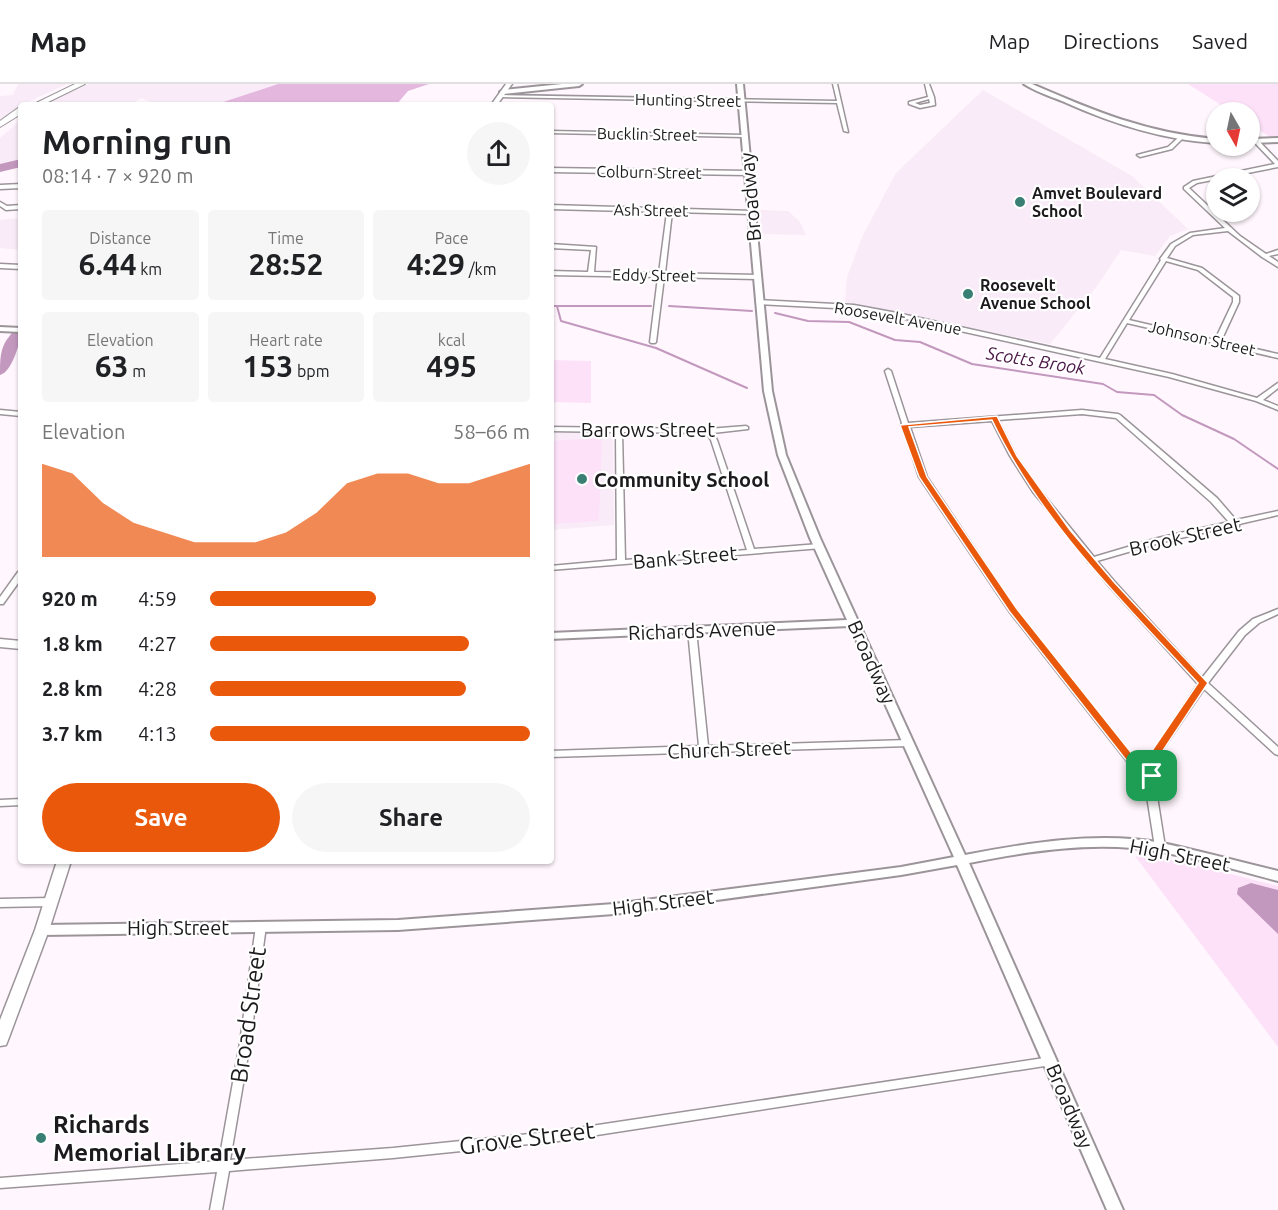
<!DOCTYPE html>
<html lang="en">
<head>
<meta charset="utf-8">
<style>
	:root { --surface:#fff; --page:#f6f6f6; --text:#202124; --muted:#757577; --line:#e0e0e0; --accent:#ea580c }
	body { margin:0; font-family:Ubuntu,sans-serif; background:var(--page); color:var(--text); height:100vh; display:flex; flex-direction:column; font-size:22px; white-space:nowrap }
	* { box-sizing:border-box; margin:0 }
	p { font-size:20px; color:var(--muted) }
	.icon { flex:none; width:33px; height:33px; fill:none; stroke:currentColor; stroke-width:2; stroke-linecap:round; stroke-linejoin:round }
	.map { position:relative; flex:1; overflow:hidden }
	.panel { position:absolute; left:18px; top:18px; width:536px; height:762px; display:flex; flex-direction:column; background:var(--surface); border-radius:6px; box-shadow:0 2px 4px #0004 }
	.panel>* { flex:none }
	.needle { width:39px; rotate:171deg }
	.controls { position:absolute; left:1206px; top:18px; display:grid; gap:12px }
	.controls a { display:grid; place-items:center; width:54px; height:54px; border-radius:50%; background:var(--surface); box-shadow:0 2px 4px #0004; font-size:30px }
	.pin { position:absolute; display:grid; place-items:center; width:51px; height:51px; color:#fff; margin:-26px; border-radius:12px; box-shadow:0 3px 9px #0006 }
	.round { display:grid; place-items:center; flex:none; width:63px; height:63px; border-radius:32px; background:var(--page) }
	.summary { display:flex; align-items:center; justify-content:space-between; height:102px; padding:0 24px }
	h1 { font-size:33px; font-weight:600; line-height:45px }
	.metrics { display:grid; grid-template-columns:repeat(3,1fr); gap:9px; height:102px; padding:6px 24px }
	.metrics div { display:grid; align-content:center; border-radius:6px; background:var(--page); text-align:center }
	.metrics b { font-size:30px; font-weight:600 }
	.metrics small { font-size:16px; font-weight:400 }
	.metrics p { font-size:16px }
	.chart { height:168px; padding:12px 24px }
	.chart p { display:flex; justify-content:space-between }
	.chart svg { width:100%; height:108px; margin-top:6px; fill:var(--accent); opacity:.7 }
	.button { display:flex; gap:12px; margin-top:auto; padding:12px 24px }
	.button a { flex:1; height:69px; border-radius:36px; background:var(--accent); color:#fff; font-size:24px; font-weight:600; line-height:69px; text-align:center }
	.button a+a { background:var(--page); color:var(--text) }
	ul { padding:0 24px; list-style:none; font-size:20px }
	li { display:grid; grid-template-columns:96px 72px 1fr; align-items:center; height:45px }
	li i { height:15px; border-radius:8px; background:var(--accent) }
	header { display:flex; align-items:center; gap:36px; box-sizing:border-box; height:84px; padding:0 30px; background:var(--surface); border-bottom:2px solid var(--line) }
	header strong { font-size:28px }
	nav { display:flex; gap:33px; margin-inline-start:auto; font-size:21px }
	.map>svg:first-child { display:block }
	.built { fill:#f9ebf7 }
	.green { fill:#fde1f9 }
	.forest { fill:#e4b7de }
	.water { fill:#c398be }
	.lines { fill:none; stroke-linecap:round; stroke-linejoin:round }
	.stream { stroke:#c398be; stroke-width:2 }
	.river { fill:#c398be; fill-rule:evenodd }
	.minor-casing { stroke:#9b959a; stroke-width:3 }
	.tertiary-casing { stroke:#9b959a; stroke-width:4 }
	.secondary-casing { stroke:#9b959a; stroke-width:3 }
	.primary-casing { stroke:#9b959a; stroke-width:2 }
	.minor { fill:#fff; fill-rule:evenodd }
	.tertiary { fill:#fff; fill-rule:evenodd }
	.secondary { fill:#fff; fill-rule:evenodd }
	.primary { fill:#fff; fill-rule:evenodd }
	.route { fill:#ea580c; stroke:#fff; stroke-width:1.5; fill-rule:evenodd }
	.poi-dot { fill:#3a7f73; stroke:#fff; stroke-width:2 }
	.labels { text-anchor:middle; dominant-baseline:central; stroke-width:4.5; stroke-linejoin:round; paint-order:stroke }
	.far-street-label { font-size:16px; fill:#1c1a1c; stroke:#fff }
	.far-poi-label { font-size:16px; font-weight:bold; fill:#1c1a1c; stroke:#fff; text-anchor:start }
	.far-water-label { font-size:18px; font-style:italic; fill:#4a1646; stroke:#fff }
	.street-label { font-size:20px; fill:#1c1a1c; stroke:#fff }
	.poi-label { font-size:20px; font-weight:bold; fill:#1c1a1c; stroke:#fff; text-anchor:start }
	.near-street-label { font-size:24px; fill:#1c1a1c; stroke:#fff }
	.near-poi-label { font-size:24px; font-weight:bold; fill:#1c1a1c; stroke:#fff; text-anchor:start }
</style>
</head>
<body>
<header>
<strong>Map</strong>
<nav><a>Map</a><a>Directions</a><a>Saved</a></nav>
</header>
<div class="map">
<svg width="1278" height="1126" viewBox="0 0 1278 1126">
	<rect width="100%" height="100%" fill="#fff7fd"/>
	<g class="built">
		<polygon points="18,0 67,0 21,21 0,35 0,12 13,11"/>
		<polygon points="89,0 278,0 214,21 159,21 141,14 130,21 43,21"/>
		<polygon points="983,6 1132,92 1188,145 1170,152 1155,172 1121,166 1097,202 1050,260 845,218 847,193 863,151 896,89"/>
		<polygon points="21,36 21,75 0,80 0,54"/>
		<polygon points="759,126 788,127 800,138 806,151 762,150"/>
		<polygon points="21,134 21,166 0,164 0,136"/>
		<polygon points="613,348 614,441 551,446 551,349"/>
	</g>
	<g class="green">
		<polygon points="1188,0 1278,0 1278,52 1270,53 1250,40 1250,28 1232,28"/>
		<polygon points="551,276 591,277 591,319 551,318"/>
		<polygon points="602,354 599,437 551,440 551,357"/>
		<polygon points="1135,772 1180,777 1278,802 1278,963"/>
	</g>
	<polygon class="forest" points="278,0 429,0 408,7 396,21 214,21"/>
	<polygon class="water" points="1251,799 1278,806 1278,850 1237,810 1238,804"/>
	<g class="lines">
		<g class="stream">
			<polyline points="550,222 651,222"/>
			<polyline points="557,222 561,237 656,264 747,304"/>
			<polyline points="669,222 752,227"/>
			<polyline points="775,229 808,237 849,238 895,256 920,258 972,280 1103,300 1117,308 1154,311 1182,331 1234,355 1278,385"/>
		</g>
		<g class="river">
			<polygon points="21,75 21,83 0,88 0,80"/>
			<path d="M21 246C21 257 12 288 0 291 0 272 0 261 14 247Z"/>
		</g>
		<g class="minor-casing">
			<g id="minor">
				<polygon points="833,0 837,0 848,48 844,47 837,19 501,13 499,12 501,11 837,17"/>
				<path d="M925 0H929L934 13 935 21 920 24 909 20V18L928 13ZM929 15 930 19 920 21 915 19Z"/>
				<polygon points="550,47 744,51 746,52 744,53 550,49"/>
				<polygon points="1179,53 1183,54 1172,65 1140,73 1137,71 1168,63"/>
				<path d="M1254 56H1258L1278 77V83L1197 99 1189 104 1240 152 1266 170 1278 166V170L1269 172 1278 178V183L1262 173 1228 147 1193 151 1175 162 1167 174 1202 184 1239 212V218L1221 257 1278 270V274L1127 239 1105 275 1172 290 1257 314 1278 299V304L1263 316 1278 322V326L1256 317 1169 293 897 233 854 225 759 220 756 218 759 216 854 221 897 229 1100 274 1161 176 1160 175 1171 160 1190 149 1225 144 1184 105V103L1193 97 1275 80 1254 58ZM1166 177 1198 186 1233 213V218L1215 256 1129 236Z"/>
				<polygon points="550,84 747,87 750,89 747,91 550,88"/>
				<polygon points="21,100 21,104 0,105 0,101"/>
				<polygon points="0,118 7,122 21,121 21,125 6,126 0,122"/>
				<polygon points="550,121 753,127 754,128 751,130 672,128 665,189 757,191 760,193 757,195 664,193 656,258 655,259 651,259 650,258 658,193 550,191 550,187 588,188 591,166 550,164 550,160 596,163 594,188 659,189 667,128 550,125"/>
				<polygon points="0,180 21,181 21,185 0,184"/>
				<path d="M888 285 891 287 908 339 1082 326 1118 330 1120 331 1217 414 1236 436 1278 427V431L1239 440V443L1233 442 1163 458 1097 477 1114 497 1202 594 1239 547 1253 535 1278 525V530L1259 539 1245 551 1208 599 1278 663V671L1275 670 1204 605 1159 671 1156 706 1165 763 1163 765H1157L1155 763 1146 706 1148 694 1130 681 1009 527 919 393 903 343 901 341 902 339 885 287ZM1082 330 1116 334 1211 418 1229 438 1158 454 1094 473 1039 405 1016 372 998 336ZM992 337 1010 372 1033 408 1088 475V478H1090L1108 501 1198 600 1151 671 1149 685 1136 677 1016 526 927 393 910 343Z"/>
				<polygon points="0,326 21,328 21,332 0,330"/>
				<path d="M746 342 748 343V345L713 349 717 356 754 465 819 460 823 462 822 464 550 486V482L617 476 616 348 550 347V343L708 345ZM622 348 706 349 711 356 747 466 625 476Z"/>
				<polygon points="18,488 21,488 21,495 3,520 0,520 0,513"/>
				<polygon points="689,544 695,544 696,546 708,662 908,656 912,659 908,662 550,673 550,667 699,662 688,546"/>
				<polygon points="21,715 21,721 0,722 0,716"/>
				<polygon points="50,814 54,815 55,818 54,821 50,822 0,823 0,815"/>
				<polygon points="261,838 265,839 266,842 250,959 230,1076 393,1064 558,1047 1051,973 1055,974 1056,977 1055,980 1051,981 558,1057 393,1074 229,1087 222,1126 210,1126 217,1088 0,1104 0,1094 219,1077 240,959 256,842 257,839"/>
			</g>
		</g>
		<g class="tertiary-casing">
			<g id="tertiary">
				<polygon points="562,0 582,0 579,2 503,10 500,8 503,6"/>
				<path d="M737 0H743L772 307 786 371 820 454 965 771C1027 759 1099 747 1162 759 1201 767 1239 778 1278 787V797C1239 787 1201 775 1161 768 1099 756 1030 767 969 779L1123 1126H1107L957 781 901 791 614 830 398 846 42 851 37 849 36 846 37 843 42 841 398 836 614 820 901 783 954 773 850 542 550 555V549L847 536 810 454 778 371 764 307Z"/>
				<path d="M1024 0H1032C1094 27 1147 49 1216 55V59C1162 56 1111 39 1062 17 1049 12 1035 7 1024 0Z"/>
				<polygon points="1278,54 1278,58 1250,59 1250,55"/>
				<polygon points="0,243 21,244 21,248 0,247"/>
			</g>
		</g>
		<g class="secondary-casing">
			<g id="secondary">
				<polygon points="506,0 512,0 497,21 491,21"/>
				<polygon points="0,555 21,557 21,565 0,563"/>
				<polygon points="57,777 71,777 49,846 8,956 6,961 0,962 0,936 35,846"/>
			</g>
		</g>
		<g class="primary-casing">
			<g id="primary">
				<polygon points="75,0 85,0 42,21 32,21"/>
				<polygon points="18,24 21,24 21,30 0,43 0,37"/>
			</g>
		</g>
		<use href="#minor" class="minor"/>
		<use href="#tertiary" class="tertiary"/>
		<use href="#secondary" class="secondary"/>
		<use href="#primary" class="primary"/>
	</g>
	<path class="route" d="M997 332 1017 372 1070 446 1114 498 1208 599 1160 671 1156 694H1148L1130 681 1009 527 919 393 900 341ZM992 336C1040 437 1123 518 1198 599L1149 671 1148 683 1137 676 1017 525 927 393 909 343Z"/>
	<g class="poi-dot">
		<circle cx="1020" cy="118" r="6"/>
		<circle cx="968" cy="210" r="6"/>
		<circle cx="582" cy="395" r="6"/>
		<circle cx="41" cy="1054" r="6"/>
	</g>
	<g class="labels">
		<g class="far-street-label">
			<text transform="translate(688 16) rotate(1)">Hunting Street</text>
			<text transform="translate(647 50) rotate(1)">Bucklin Street</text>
			<text transform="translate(649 88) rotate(1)">Colburn Street</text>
			<text transform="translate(651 126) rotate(1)">Ash Street</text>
			<text transform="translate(654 191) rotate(1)">Eddy Street</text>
			<text transform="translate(898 234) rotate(10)">Roosevelt Avenue</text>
			<text transform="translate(1202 254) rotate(13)">Johnson Street</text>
		</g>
		<g class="far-poi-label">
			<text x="1032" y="109">Amvet Boulevard<tspan x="1032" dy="18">School</tspan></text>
			<text x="980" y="201">Roosevelt<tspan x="980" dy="18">Avenue School</tspan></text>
		</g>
		<g class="far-water-label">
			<text transform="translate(1036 276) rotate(9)">Scotts Brook</text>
		</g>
		<g class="street-label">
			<text transform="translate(750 113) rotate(-95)">Broadway</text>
			<text x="648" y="345">Barrows Street</text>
			<text transform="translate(1185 452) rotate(-13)">Brook Street</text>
			<text transform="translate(685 473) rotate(-5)">Bank Street</text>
			<text transform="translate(702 546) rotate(-2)">Richards Avenue</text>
			<text transform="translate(872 578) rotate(66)">Broadway</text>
			<text transform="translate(729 665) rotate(-2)">Church Street</text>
			<text transform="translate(1180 771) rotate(11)">High Street</text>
			<text transform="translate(663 818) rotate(-7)">High Street</text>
			<text x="178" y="843">High Street</text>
			<text transform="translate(1070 1022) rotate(67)">Broadway</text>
		</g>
		<g class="poi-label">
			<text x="594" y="395">Community School</text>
		</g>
		<g class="near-street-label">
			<text transform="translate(248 931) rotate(-82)">Broad Street</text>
			<text transform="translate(527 1054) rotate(-7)">Grove Street</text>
		</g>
		<g class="near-poi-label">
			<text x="53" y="1040">Richards<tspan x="53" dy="28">Memorial Library</tspan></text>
		</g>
	</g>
</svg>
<div class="controls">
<a><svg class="needle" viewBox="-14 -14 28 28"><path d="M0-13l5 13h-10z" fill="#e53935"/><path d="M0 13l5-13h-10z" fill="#757577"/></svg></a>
<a><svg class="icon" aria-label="layers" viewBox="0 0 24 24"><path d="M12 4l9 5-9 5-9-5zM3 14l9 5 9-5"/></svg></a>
</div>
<div class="pin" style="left:1152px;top:692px;background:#1e9e55"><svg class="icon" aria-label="arrive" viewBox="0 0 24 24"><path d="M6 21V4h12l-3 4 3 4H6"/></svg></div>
<section class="panel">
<div class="summary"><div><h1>Morning run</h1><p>08:14 · 7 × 920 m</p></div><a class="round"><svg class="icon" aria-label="share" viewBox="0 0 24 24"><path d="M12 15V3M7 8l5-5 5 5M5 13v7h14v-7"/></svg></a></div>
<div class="metrics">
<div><p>Distance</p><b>6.44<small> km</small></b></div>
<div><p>Time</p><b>28:52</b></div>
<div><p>Pace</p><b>4:29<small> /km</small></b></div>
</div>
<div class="metrics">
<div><p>Elevation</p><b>63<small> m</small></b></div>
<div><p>Heart rate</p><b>153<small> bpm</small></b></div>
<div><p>kcal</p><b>495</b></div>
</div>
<div class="chart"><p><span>Elevation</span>58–66 m</p>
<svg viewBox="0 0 160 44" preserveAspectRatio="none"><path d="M0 44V6L10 10L20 22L30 30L40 34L50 38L60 38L70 38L80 34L90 26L100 14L110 10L120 10L130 14L140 14L150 10L160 6V44z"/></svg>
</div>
<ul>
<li><b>920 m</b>4:59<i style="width:52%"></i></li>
<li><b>1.8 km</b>4:27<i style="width:81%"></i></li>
<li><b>2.8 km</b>4:28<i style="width:80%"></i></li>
<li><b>3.7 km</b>4:13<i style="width:100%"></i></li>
</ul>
<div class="button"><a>Save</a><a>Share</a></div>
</section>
</div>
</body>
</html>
